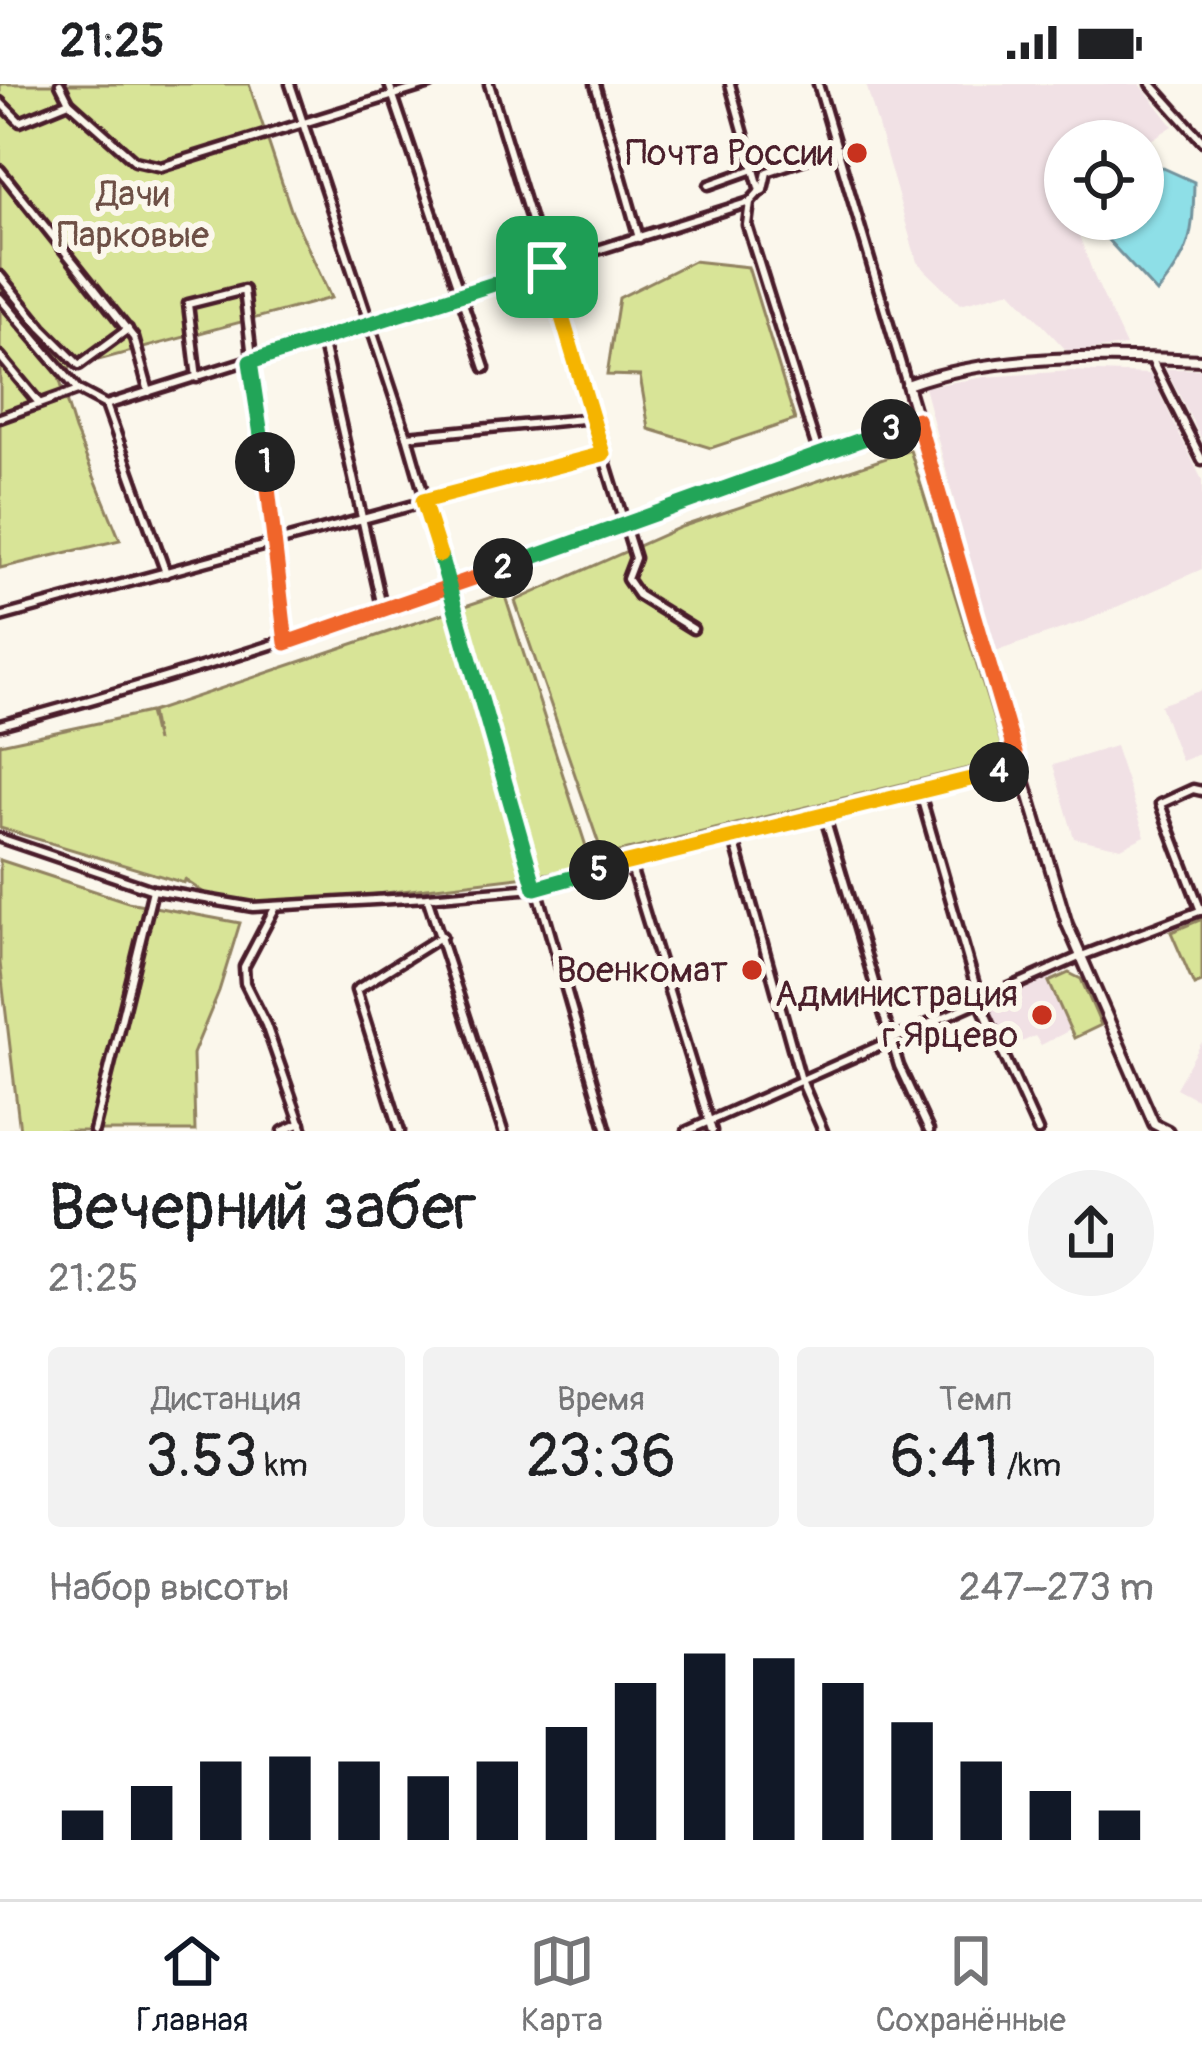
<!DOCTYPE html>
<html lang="ru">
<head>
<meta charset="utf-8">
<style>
	:root { --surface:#fff; --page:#f2f2f2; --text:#202124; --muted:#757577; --line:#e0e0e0; --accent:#111827 }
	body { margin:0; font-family:Pangolin,sans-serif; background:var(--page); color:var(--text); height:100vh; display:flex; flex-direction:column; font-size:45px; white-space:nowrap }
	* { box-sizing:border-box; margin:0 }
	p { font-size:39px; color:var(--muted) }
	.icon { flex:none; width:66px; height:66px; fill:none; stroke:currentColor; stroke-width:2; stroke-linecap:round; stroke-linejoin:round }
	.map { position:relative; height:1047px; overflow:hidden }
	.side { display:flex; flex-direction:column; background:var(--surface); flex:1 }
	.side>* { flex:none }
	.fabs { position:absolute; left:1044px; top:36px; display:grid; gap:24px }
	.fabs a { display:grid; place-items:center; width:120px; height:120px; border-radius:50%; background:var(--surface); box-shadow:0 3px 9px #0004; font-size:60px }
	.pin { position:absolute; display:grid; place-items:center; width:102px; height:102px; color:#fff; margin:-51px; border-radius:24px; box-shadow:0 6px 18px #0006 }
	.km { position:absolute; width:60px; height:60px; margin:-30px; border-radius:50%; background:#222; color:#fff; font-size:33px; line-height:60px; text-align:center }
	.round { display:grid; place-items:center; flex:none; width:126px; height:126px; border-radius:63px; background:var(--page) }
	.overview { display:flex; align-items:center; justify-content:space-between; height:204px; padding:0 48px }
	h1 { font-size:66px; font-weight:600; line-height:90px }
	.metrics { display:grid; grid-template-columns:repeat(3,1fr); gap:18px; height:204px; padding:12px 48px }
	.metrics div { display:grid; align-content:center; border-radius:12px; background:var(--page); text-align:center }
	.metrics b { font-size:60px; font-weight:600 }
	.metrics small { font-size:33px; font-weight:400 }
	.metrics p { font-size:33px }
	.chart { height:336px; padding:24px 48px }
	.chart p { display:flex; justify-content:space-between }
	.chart svg { width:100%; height:216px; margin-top:12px; stroke:var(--accent); stroke-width:6 }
	.status { display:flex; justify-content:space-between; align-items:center; height:84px; padding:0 60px; background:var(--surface); direction:ltr }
	.status svg { height:33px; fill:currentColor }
	.menu { display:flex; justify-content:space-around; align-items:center; height:168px; border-top:3px solid var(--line); background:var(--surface); font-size:33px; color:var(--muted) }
	.menu a { display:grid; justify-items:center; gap:6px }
	.menu .selected { color:var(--accent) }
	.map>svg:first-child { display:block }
	.built { fill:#f1e1e5 }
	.green { fill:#d8e497; stroke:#918261; stroke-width:3 }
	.water { fill:#8edfe7; stroke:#73929c; stroke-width:3 }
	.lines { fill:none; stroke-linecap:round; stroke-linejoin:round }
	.minor-casing { stroke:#4a1f2b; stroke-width:15 }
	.tertiary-casing { stroke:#4a1f2b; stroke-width:16 }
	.minor { stroke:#fbf7ec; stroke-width:6 }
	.tertiary { stroke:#fbf7ec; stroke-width:8 }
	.split-1-casing { stroke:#fff; stroke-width:24 }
	.split-2-casing { stroke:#fff; stroke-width:24 }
	.split-3-casing { stroke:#fff; stroke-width:24 }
	.split-4-casing { stroke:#fff; stroke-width:24 }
	.split-5-casing { stroke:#fff; stroke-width:24 }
	.split-6-casing { stroke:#fff; stroke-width:24 }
	.split-7-casing { stroke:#fff; stroke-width:24 }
	.split-1 { stroke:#22a559; stroke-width:15 }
	.split-2 { stroke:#f0652b; stroke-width:15 }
	.split-3 { stroke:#22a559; stroke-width:15 }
	.split-4 { stroke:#f0652b; stroke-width:15 }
	.split-5 { stroke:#f5b400; stroke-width:15 }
	.split-6 { stroke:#22a559; stroke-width:15 }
	.split-7 { stroke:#f5b400; stroke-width:15 }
	.poi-dot { fill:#c8321e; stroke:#fbf7ec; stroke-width:4.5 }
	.labels { text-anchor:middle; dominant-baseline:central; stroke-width:12; stroke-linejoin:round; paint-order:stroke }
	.poi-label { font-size:36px; fill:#4a1f2b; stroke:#fbf7ec; text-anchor:end }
	.park-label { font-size:36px; fill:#6e5046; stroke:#fbf7ec }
</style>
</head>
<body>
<div class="status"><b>21:25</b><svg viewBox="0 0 49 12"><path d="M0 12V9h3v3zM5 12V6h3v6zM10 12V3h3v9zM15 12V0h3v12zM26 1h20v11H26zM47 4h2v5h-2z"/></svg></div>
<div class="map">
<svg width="1202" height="1047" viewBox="0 0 1202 1047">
	<rect width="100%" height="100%" fill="#fbf7ec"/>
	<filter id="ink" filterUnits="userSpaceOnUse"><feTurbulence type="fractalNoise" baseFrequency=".00833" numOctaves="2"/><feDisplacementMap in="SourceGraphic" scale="24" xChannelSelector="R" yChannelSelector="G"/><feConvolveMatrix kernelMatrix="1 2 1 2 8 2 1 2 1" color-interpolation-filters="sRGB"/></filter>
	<g filter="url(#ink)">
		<g class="built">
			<polygon points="866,0 1140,0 1173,42 1143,61 1143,57 1065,57 1065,135 1073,135 1094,192 1126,262 1068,268 1011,207 960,220 917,178"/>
			<polygon points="1166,285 1202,285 1202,356"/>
			<polygon points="1071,287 1150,290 1202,396 1202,485 1085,537 994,568 924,303 985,293"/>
			<polygon points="1202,606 1202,669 1181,677 1160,621"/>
			<polygon points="1115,662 1145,752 1121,764 1074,754 1053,681"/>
			<polygon points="1051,887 1076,943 1041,961 1035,952 1002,967 981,919"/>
			<polygon points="1202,958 1202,1018 1176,1004"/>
		</g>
		<g class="green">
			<polygon points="0,0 249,0 292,129 331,214 57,287 75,346 120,456 0,484"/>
			<polygon points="693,177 748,183 795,336 711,364 649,345 640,292 607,291 619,214"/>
			<polygon points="910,366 1006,675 603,772 515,517 681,443"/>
			<polygon points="504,509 593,784 352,813 219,819 185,796 184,799 0,744 0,660 149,628 156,658 151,628"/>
			<polygon points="0,776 128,818 240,839 219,907 193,970 195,1047 20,1047 0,879"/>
			<polygon points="1202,835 1202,898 1194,901 1171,848"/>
			<polygon points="1069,889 1081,895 1101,941 1074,954 1049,898"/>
		</g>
		<path class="water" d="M1161 83 1194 98C1193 151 1192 167 1157 209L1094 141 1095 135H1143V90Z"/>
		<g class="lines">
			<g class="minor-casing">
				<g id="minor">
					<polyline points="60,0 69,18"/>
					<polyline points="290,0 407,352 607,1047"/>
					<polyline points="389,0 485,284"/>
					<polyline points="489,0 635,474 627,495 638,511 693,545"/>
					<polyline points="595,0 639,154"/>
					<polyline points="730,0 760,107 750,118 747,141 819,371"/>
					<polyline points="818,0 907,301"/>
					<polyline points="1151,0 1202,57"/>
					<polyline points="0,18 20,38 69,18 135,77 161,83 430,0"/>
					<polyline points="0,86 134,254 149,308"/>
					<polyline points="709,101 754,85"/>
					<polyline points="759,108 763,106 767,88 838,64"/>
					<polyline points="0,192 42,244 79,281 128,245"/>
					<polyline points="0,214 78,306 106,321 166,489"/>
					<polyline points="322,256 383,527"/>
					<polyline points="0,272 39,319"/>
					<polyline points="1151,274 1202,376"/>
					<polyline points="197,294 188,220 244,206 286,559"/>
					<polyline points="106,321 750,118"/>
					<polyline points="0,334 78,306"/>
					<polyline points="407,352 593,334"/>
					<polyline points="0,533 603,370"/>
					<path d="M0 641C312 557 614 446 917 335"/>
					<polyline points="919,706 980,918 1038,1047"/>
					<polyline points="824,730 899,982 929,1047"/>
					<polyline points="733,752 801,996 823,1047"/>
					<polyline points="0,754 153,806 253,823 427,813 535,804 726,752 1020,683"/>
					<polyline points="629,777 712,1047"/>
					<polyline points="427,813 503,1047"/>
					<polyline points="275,824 244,883 245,899 266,941 303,1047"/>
					<polyline points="1201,827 1160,720 1193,705 1202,707"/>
					<polyline points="94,1047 153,806"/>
					<polyline points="283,1047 301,1039"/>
					<polyline points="400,1047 356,906 442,852"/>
					<polyline points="687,1047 1079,873 1202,826"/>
				</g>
			</g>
			<g class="tertiary-casing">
				<path id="tertiary" d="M1168 1047 1154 1040 1067 840 907 301C994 269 1110 272 1202 276"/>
			</g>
			<use href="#minor" class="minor"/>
			<use href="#tertiary" class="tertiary"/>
		</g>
	</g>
	<g class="lines" filter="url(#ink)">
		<g class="split-1-casing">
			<polyline id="split-1" points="265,378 250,278 547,183"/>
		</g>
		<g class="split-2-casing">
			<polyline id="split-2" points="265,378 286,559 503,484"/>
		</g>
		<g class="split-3-casing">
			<polyline id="split-3" points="503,484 891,345"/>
		</g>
		<g class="split-4-casing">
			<polyline id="split-4" points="891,345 917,335 1019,683 999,688"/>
		</g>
		<g class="split-5-casing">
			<polyline id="split-5" points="599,786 999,688"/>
		</g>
		<g class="split-6-casing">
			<polyline id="split-6" points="440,471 535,804 599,786"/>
		</g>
		<g class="split-7-casing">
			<polyline id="split-7" points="440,471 423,417 603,370 547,183"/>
		</g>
		<use href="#split-1" class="split-1"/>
		<use href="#split-2" class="split-2"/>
		<use href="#split-3" class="split-3"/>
		<use href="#split-4" class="split-4"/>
		<use href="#split-5" class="split-5"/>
		<use href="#split-6" class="split-6"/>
		<use href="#split-7" class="split-7"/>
	</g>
	<g class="poi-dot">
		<circle cx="857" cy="69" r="12"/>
		<circle cx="752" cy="886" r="12"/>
		<circle cx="1042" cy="931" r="12"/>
	</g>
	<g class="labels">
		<g class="poi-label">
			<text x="833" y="69">Почта России</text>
			<text x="728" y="886">Военкомат</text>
			<text x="1018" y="910">Администрация<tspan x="1018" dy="41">г.Ярцево</tspan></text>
		</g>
		<g class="park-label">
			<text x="133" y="110">Дачи<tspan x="133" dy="41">Парковые</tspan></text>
		</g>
	</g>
</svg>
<div class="fabs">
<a><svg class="icon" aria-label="locate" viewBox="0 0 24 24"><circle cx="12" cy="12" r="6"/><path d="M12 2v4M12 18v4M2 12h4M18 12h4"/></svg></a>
</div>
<div class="pin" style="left:547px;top:183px;background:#1e9e55"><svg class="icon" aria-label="arrive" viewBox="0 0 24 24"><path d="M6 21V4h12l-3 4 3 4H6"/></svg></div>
<b class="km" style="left:265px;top:378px">1</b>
<b class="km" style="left:503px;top:484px">2</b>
<b class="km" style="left:891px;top:345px">3</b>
<b class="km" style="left:999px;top:688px">4</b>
<b class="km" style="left:599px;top:786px">5</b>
</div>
<section class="side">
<div class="overview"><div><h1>Вечерний забег</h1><p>21:25</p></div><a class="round"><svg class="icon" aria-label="share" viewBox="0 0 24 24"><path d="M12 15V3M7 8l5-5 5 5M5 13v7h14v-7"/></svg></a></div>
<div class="metrics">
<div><p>Дистанция</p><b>3.53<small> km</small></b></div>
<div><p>Время</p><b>23:36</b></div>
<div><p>Темп</p><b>6:41<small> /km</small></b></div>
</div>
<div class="chart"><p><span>Набор высоты</span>247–273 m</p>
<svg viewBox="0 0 160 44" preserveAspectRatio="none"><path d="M5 44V38M15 44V33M25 44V28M35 44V27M45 44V28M55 44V31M65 44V28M75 44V21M85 44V12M95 44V6M105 44V7M115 44V12M125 44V20M135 44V28M145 44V34M155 44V38"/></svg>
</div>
</section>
<nav class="menu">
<a class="selected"><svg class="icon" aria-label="home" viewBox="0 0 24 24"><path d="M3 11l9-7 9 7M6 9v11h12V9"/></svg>Главная</a>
<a><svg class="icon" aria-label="map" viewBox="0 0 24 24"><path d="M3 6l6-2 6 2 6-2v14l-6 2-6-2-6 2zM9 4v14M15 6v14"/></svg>Карта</a>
<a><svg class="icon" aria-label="saved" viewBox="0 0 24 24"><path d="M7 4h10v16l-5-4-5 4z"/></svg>Сохранённые</a>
</nav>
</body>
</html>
